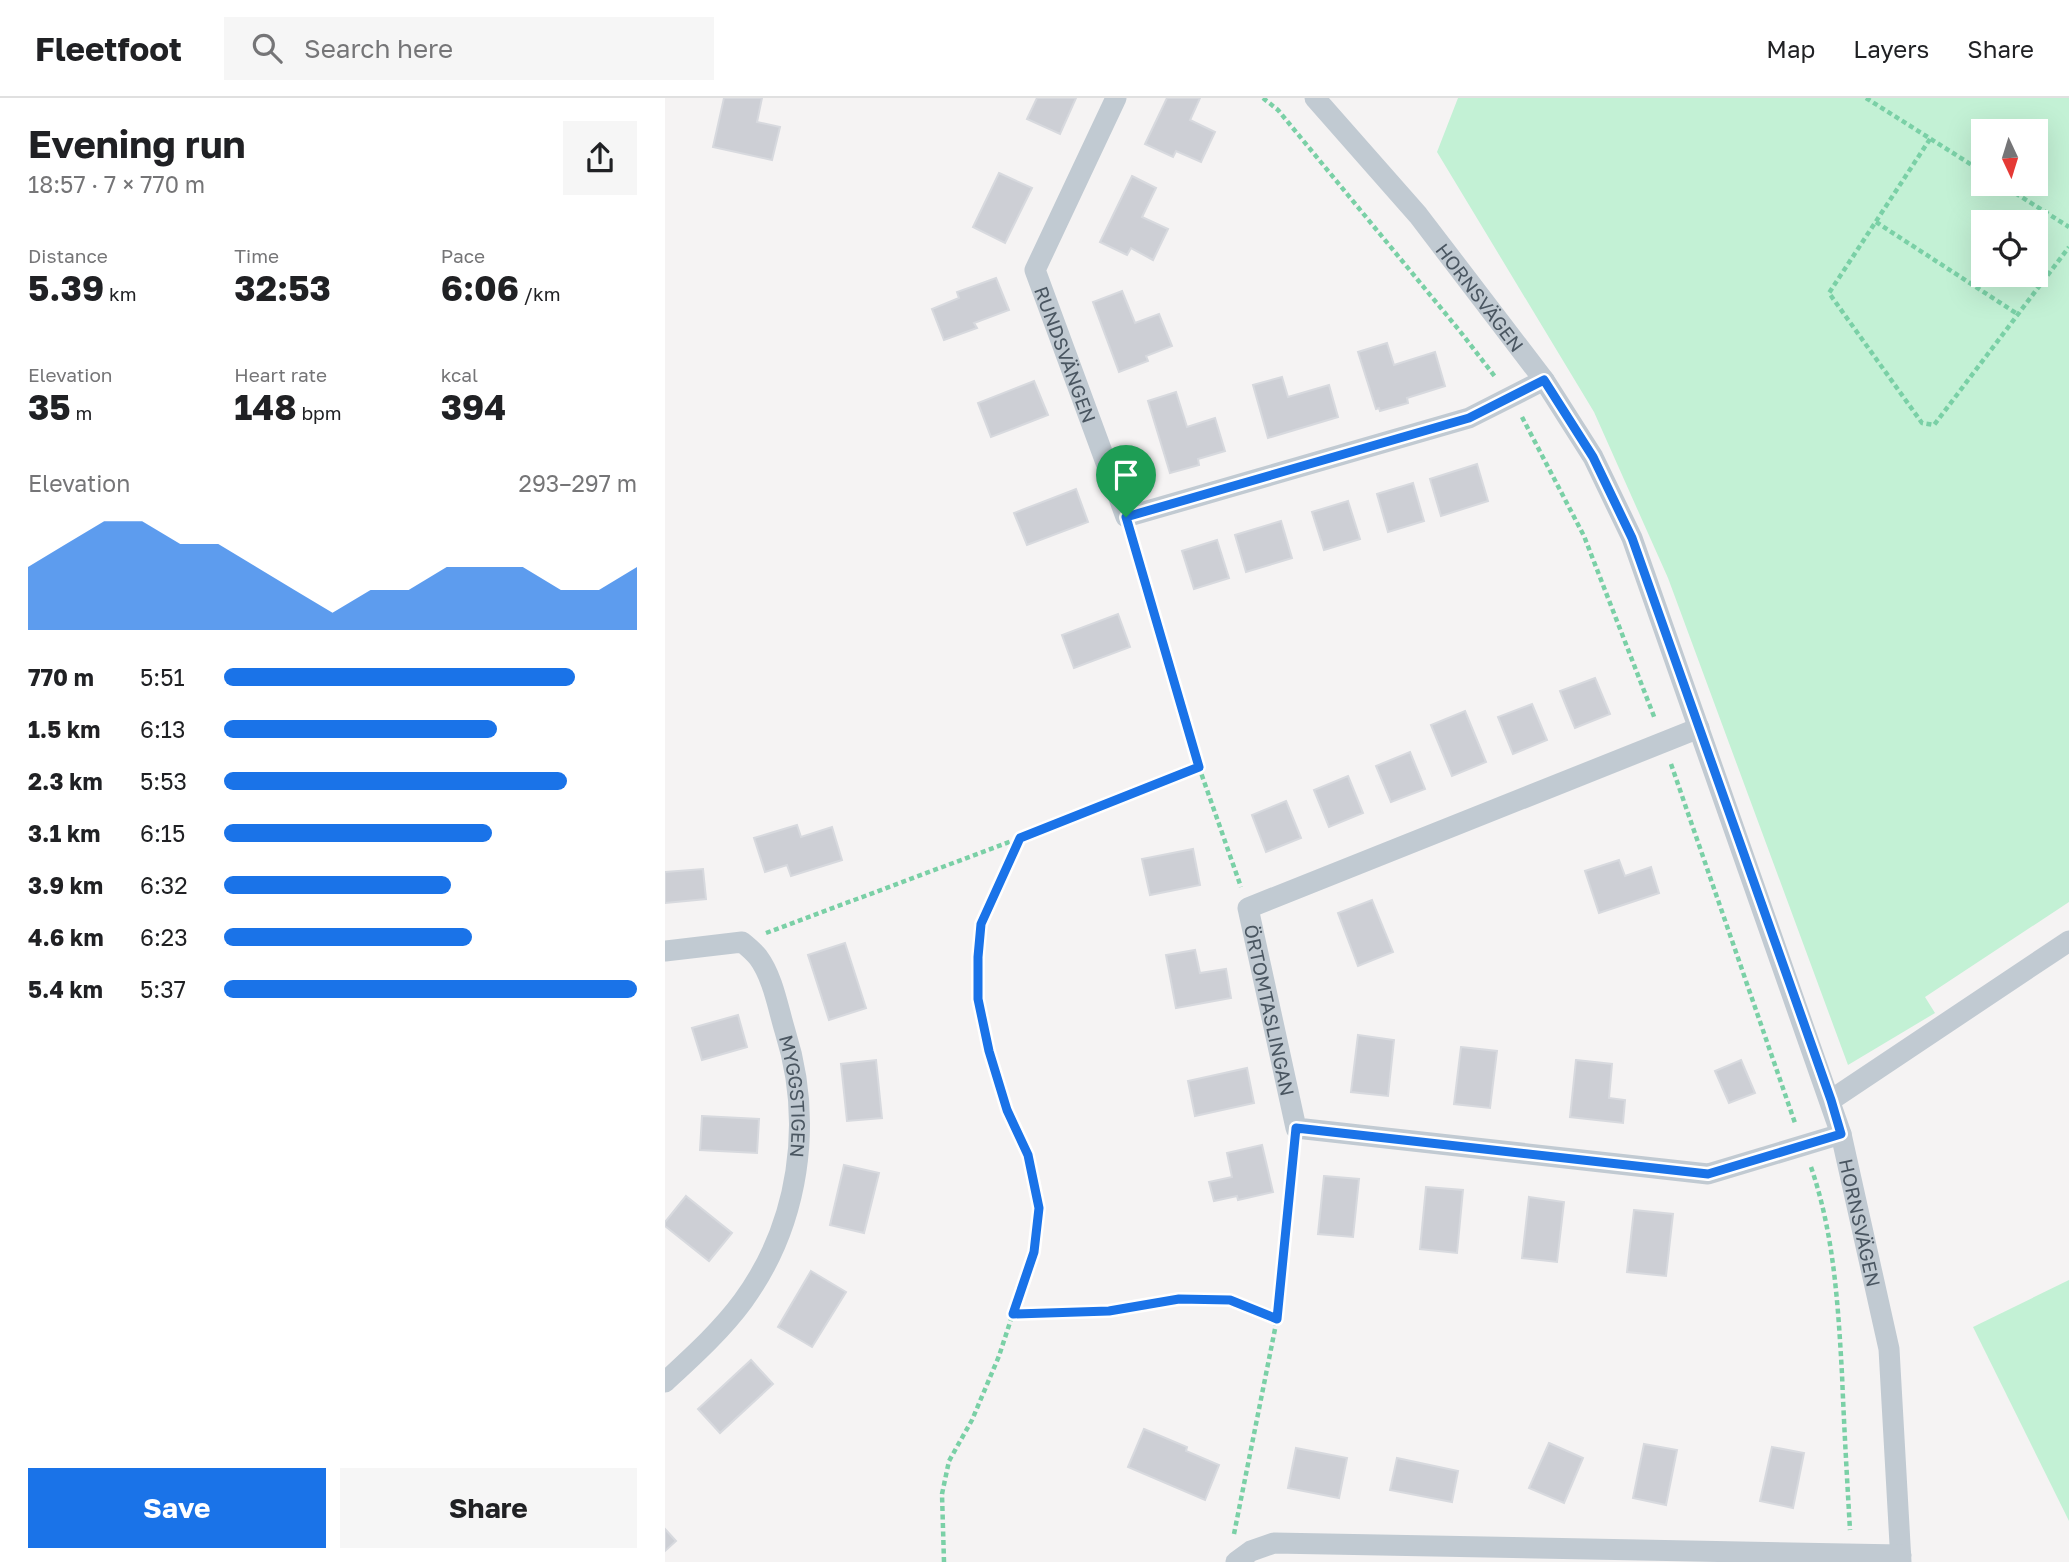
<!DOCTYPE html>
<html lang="en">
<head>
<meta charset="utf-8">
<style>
	:root { --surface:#fff; --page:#f6f6f6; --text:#202124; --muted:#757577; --line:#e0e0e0; --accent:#1a73e8 }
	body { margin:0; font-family:"Golos Text",sans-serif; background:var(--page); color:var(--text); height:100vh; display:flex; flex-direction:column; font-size:26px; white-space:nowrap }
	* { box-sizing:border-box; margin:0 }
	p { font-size:23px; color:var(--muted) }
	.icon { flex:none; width:38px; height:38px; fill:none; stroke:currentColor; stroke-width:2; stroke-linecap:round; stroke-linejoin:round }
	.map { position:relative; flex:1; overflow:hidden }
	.side { display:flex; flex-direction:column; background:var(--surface); width:665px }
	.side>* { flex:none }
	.needle { width:46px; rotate:176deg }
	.fabs { position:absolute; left:1306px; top:21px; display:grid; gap:14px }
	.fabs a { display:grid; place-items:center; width:77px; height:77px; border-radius:0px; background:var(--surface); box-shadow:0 7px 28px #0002; font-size:35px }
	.pin { position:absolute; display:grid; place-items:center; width:60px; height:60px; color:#fff; margin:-72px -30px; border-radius:50% 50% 50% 0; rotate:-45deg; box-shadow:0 0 7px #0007 }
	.pin .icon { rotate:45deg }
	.round { display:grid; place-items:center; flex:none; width:74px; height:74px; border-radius:0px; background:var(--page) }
	.head { display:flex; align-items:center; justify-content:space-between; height:119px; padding:0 28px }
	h1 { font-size:38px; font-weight:700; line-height:52px }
	.figures { display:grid; grid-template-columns:repeat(3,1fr); gap:10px; height:119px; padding:7px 28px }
	.figures div { display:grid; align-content:center }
	.figures b { font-size:35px; font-weight:700 }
	.figures small { font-size:19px; font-weight:400 }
	.figures p { font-size:19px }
	.chart { height:196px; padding:14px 28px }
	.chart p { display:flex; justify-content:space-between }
	.chart svg { width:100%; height:126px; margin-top:7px; fill:var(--accent); opacity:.7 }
	.cta { display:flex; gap:14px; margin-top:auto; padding:14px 28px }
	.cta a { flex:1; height:80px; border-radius:0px; background:var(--accent); color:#fff; font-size:28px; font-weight:700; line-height:80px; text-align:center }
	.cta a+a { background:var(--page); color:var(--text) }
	ul { padding:0 28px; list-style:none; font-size:23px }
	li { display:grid; grid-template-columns:112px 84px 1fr; align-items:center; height:52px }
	li i { height:18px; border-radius:9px; background:var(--accent) }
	header { display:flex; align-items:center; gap:42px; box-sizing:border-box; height:98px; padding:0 35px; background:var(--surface); border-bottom:2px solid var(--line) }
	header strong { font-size:33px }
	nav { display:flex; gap:38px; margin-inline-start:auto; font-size:24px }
	.search { width:490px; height:63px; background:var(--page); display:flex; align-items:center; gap:18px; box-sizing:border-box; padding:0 24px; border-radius:0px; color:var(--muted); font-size:26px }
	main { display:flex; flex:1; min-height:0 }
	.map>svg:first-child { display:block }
	.green { fill:#c3f1d5; fill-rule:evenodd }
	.building { fill:#cdcfd5; stroke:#d7d9de; stroke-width:2 }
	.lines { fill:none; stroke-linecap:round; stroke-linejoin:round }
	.path { stroke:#7ad0a6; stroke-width:4.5; stroke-dasharray:5 3.5; stroke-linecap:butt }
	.street { stroke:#c1cad2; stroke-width:21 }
	.route-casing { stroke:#fff; stroke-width:14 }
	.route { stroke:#1a73e8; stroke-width:9 }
	.labels { text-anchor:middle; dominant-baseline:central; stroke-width:5; stroke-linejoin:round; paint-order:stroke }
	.street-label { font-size:19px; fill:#4a5661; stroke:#fff }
</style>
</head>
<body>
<header>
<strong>Fleetfoot</strong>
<div class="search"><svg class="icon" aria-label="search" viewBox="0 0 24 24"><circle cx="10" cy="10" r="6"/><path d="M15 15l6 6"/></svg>Search here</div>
<nav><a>Map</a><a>Layers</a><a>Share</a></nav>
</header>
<main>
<section class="side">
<div class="head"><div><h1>Evening run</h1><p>18:57 · 7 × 770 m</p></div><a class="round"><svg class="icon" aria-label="share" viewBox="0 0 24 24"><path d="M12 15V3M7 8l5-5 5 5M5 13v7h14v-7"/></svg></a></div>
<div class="figures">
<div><p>Distance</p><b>5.39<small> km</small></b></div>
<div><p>Time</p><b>32:53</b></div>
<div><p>Pace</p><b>6:06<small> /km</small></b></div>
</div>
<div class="figures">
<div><p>Elevation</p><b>35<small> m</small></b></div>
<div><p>Heart rate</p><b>148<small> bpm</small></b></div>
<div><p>kcal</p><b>394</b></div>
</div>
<div class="chart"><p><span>Elevation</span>293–297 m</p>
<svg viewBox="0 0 160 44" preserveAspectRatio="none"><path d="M0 44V22L10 14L20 6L30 6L40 14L50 14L60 22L70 30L80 38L90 30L100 30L110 22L120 22L130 22L140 30L150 30L160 22V44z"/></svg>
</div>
<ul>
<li><b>770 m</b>5:51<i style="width:85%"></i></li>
<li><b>1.5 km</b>6:13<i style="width:66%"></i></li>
<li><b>2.3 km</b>5:53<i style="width:83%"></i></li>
<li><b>3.1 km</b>6:15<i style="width:65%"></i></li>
<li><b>3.9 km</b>6:32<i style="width:55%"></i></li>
<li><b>4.6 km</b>6:23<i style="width:60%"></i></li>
<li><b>5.4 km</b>5:37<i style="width:100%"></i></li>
</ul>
<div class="cta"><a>Save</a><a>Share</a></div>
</section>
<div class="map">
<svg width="1404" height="1464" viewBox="0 0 1404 1464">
	<rect width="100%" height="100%" fill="#f5f3f3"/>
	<g class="green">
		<path d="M793 0H1404V804L1260 899 1270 915 1183 967 1003 480 929 314 772 54ZM1318 33H1370V86H1318ZM1318 124H1370V177H1318Z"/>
		<polygon points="1404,1182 1404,1423 1308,1229"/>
	</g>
	<g class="building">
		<polygon points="59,0 97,0 92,24 115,29 107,62 48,49"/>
		<polygon points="372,0 411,0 395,36 362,21"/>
		<polygon points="502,0 535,0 525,22 550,34 536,64 511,53 508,59 480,46"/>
		<polygon points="334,75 367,90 340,145 308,129"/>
		<polygon points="467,78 491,90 477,119 503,131 488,162 466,150 462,157 435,144"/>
		<polygon points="331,180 344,212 309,225 312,230 279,242 267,211 294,200 292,194"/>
		<polygon points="457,193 470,225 494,216 507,248 481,258 483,263 454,274 428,204"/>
		<polygon points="722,245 729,267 770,254 780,288 742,300 743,305 715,313 714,310 711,311 693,254"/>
		<polygon points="617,279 623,299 664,287 673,319 603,340 588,287"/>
		<polygon points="369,283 383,317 326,339 313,305"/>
		<polygon points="511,294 522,329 550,320 560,353 533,361 534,367 505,375 483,303"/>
		<polygon points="812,366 823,403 776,418 765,381"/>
		<polygon points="748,385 759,423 723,434 712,396"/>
		<polygon points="411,391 423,424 362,447 349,415"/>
		<polygon points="683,403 695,441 659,452 647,414"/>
		<polygon points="616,423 627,460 581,474 570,437"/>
		<polygon points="552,442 564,480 529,491 517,453"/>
		<polygon points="453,516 465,549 409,570 397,537"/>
		<polygon points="930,580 945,616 910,630 895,593"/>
		<polygon points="867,606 882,642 848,656 833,619"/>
		<polygon points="800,613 821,664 787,678 766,627"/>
		<polygon points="745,654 760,691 726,704 711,668"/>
		<polygon points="683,678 698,715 664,729 649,692"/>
		<polygon points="621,703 636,740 601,754 587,717"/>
		<polygon points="132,727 136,739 167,729 177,762 126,778 122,767 100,774 89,740"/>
		<polygon points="528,751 535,787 485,797 477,761"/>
		<polygon points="954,762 960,778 986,769 994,795 934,815 920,773"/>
		<polygon points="38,771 41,801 0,805 0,774"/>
		<polygon points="707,802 728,854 693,868 673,815"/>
		<polygon points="180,845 201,910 164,922 143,857"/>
		<polygon points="530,852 535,875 561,871 566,900 511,910 501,857"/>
		<polygon points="73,917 82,949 37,962 27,930"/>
		<polygon points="693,937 729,942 723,998 686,994"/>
		<polygon points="796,949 832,953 825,1010 789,1006"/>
		<polygon points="211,962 217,1020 182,1023 176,966"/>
		<polygon points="911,962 947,966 944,1000 960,1002 958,1025 905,1019"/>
		<polygon points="1076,962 1090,995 1064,1005 1050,973"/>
		<polygon points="582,970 589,1005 530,1018 523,983"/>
		<polygon points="37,1018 94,1021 92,1055 35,1052"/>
		<polygon points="597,1047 608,1094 573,1102 572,1098 549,1103 544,1084 567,1079 562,1055"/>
		<polygon points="179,1067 214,1075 199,1135 165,1127"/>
		<polygon points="659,1078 694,1081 688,1139 653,1136"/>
		<polygon points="761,1089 798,1092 792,1155 755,1151"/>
		<polygon points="21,1098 67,1135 44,1163 0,1128 0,1124"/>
		<polygon points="864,1099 899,1104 892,1164 857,1160"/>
		<polygon points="969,1112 1008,1116 1001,1178 962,1174"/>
		<polygon points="146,1173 181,1194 147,1249 113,1229"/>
		<polygon points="86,1262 108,1286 55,1335 33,1311"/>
		<polygon points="479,1331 522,1349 521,1353 554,1367 540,1402 463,1369"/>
		<polygon points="884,1345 918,1360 899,1405 864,1390"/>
		<polygon points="979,1346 1012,1352 1001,1407 968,1400"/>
		<polygon points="1107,1349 1139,1355 1128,1410 1095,1403"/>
		<polygon points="631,1350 682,1360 674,1400 623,1390"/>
		<polygon points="732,1360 793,1373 787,1404 725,1392"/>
		<polygon points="0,1431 11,1443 0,1453"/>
	</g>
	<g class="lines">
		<g class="path">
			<polyline points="598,0 613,12 794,232 831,280"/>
			<polyline points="1201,0 1318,74"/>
			<polyline points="1265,41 1164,195 1257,325 1269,327 1404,149"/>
			<polyline points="1336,86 1404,129"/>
			<polyline points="1211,124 1354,217"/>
			<polyline points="857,319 919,438 990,621"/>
			<polyline points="467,440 534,669 576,789"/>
			<polyline points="1006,666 1130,1025"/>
			<polyline points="101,835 355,740 534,669"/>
			<path d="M1146 1069C1169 1136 1173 1206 1177 1276 1179 1328 1182 1380 1185 1432"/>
			<polyline points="348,1216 445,1213 514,1201 565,1202 612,1221"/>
			<polyline points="569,1436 612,1221 629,1054"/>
			<polyline points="279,1464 277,1396 284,1363 307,1322 334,1258 368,1154 374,1110 363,1057 342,1012 324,953 313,901 313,859 316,826 355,740"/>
		</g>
		<g class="street">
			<path id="s1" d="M451 0 370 172 461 419 804 320 879 282"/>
			<path id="s2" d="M650 0 753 117 879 282 928 359 967 440 1176 1036 1224 1251 1236 1464"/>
			<path id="s3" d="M1034 630 583 810 631 1030 1043 1076 1176 1036"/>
			<path id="s4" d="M0 853 77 844C82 848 88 853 93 859 108 879 113 910 120 933 149 1025 134 1126 78 1203 56 1233 27 1259 0 1284"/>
			<polyline points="1166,1002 1404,843"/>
			<polyline points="571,1464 586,1453 609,1445 1236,1457"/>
		</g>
	</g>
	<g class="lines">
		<g class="route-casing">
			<polygon id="route" points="879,282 928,359 967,440 1166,1002 1176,1036 1043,1076 631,1030 612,1221 565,1202 514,1201 444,1213 348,1216 369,1154 374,1110 363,1057 342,1012 324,953 313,901 313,859 316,826 355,740 534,669 461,419 804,320"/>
		</g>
		<use href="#route" class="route"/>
	</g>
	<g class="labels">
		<g class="street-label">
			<text stroke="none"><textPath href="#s2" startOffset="259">HORNSVÄGEN</textPath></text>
			<text stroke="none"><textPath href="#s1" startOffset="280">RUNDSVÄNGEN</textPath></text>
			<text stroke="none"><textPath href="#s3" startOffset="590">ÖRTOMTASLINGAN</textPath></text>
			<text stroke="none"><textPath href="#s4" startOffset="245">MYGGSTIGEN</textPath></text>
			<text stroke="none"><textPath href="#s2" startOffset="1267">HORNSVÄGEN</textPath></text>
		</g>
	</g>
</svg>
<div class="fabs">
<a><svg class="needle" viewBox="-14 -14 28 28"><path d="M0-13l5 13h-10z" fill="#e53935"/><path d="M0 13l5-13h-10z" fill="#757577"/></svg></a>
<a><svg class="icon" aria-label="locate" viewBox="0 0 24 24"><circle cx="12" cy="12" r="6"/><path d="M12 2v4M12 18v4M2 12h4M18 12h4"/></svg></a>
</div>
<div class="pin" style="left:461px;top:419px;background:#1e9e55"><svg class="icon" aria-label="arrive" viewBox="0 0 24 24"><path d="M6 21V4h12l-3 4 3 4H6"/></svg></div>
</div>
</main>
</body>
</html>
